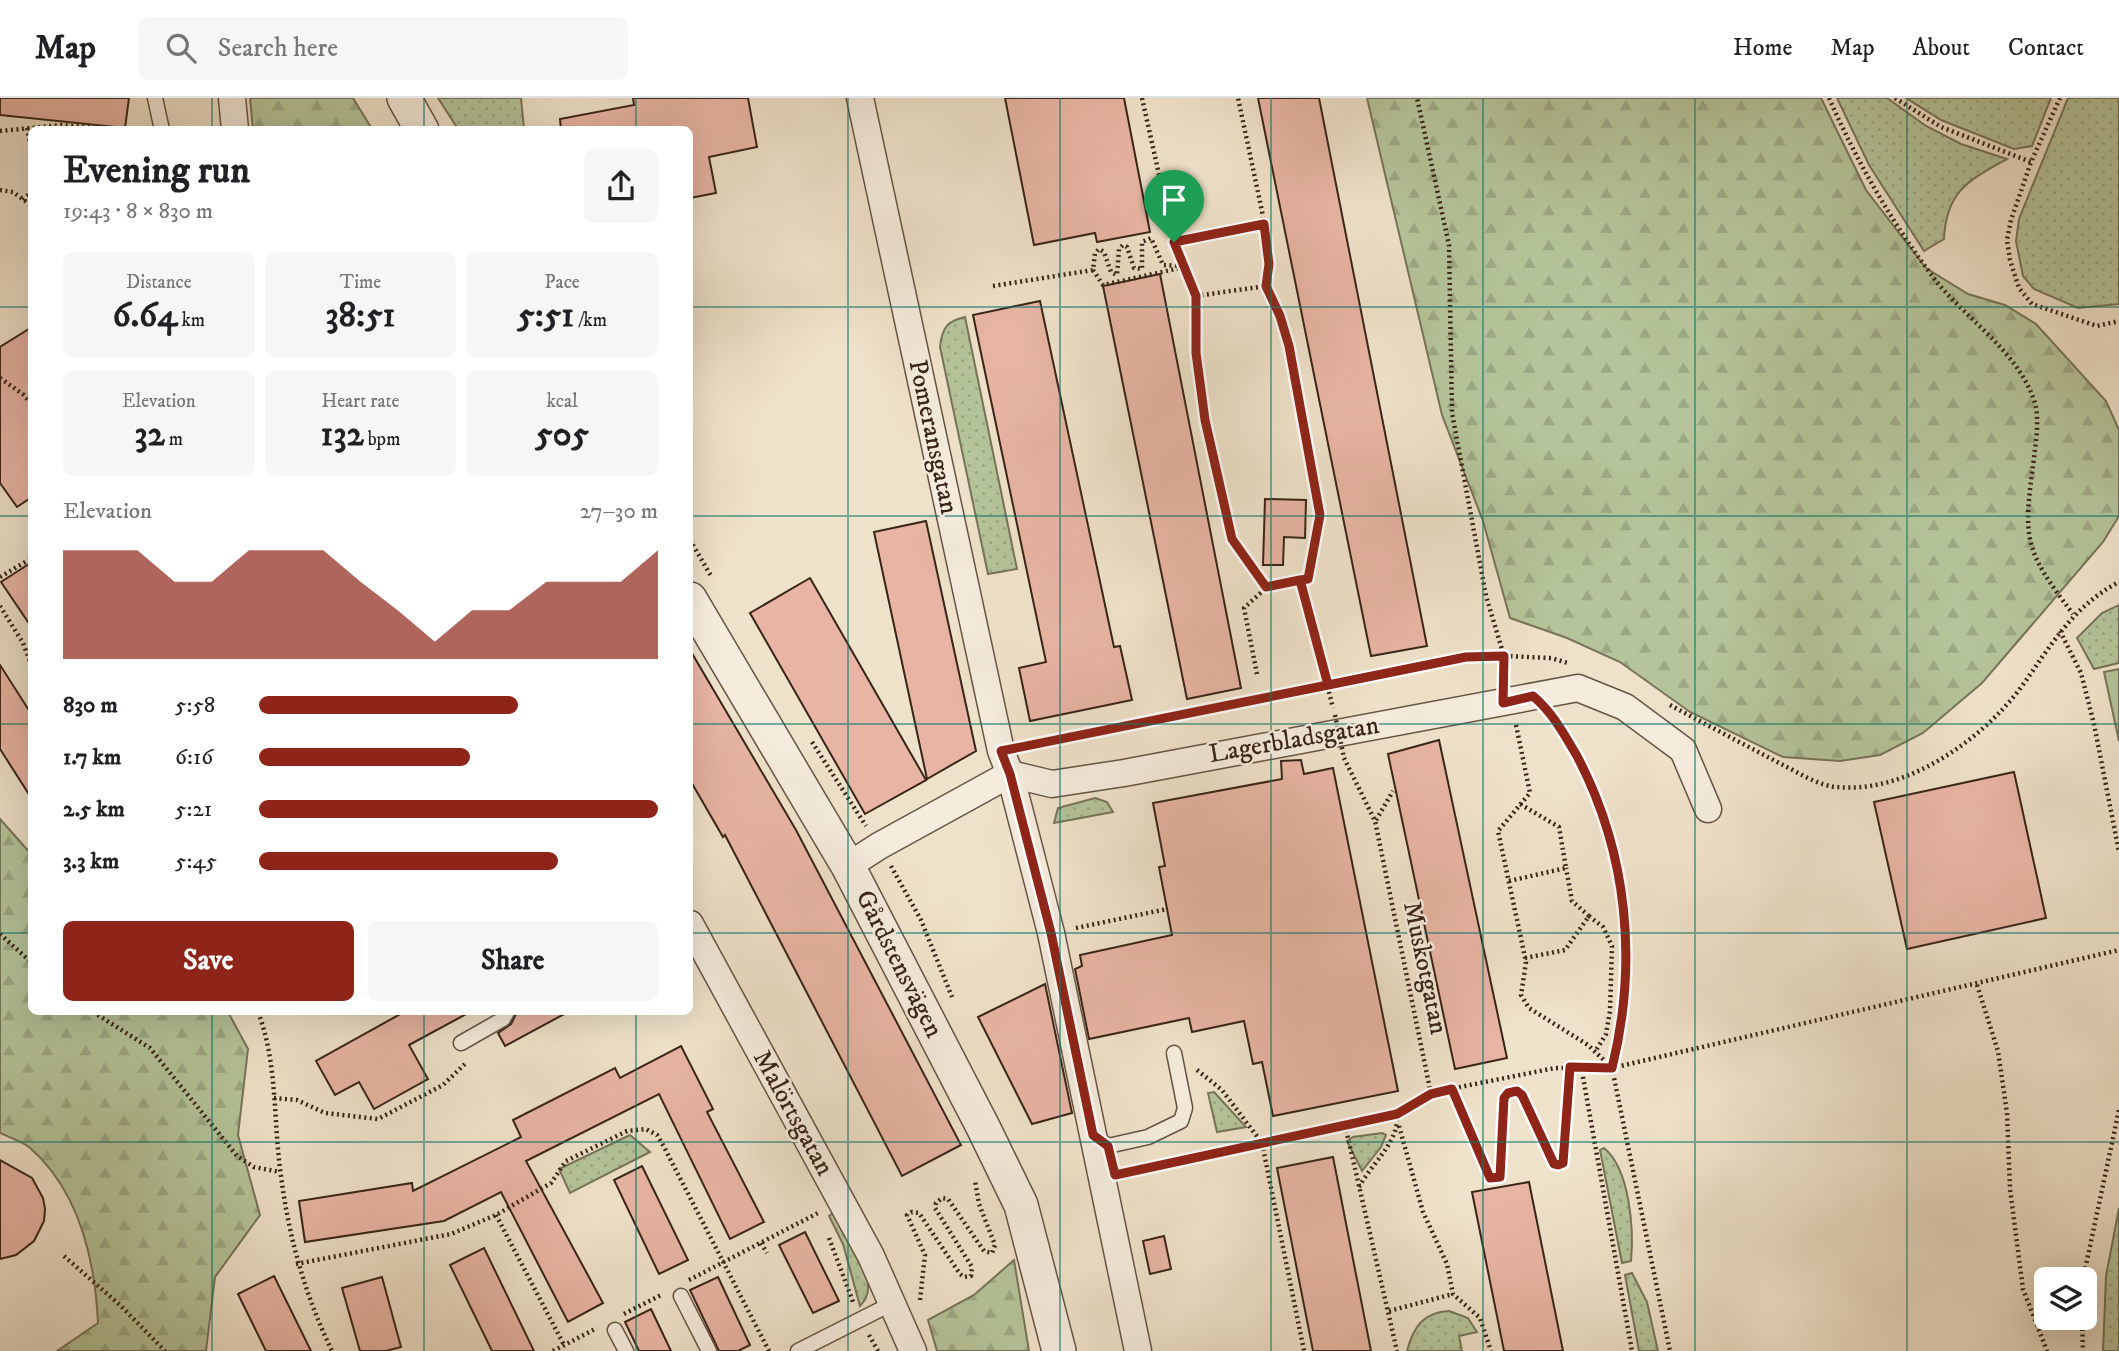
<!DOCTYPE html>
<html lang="en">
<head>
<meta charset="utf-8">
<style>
	:root { --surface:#fff; --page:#f6f6f6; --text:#202124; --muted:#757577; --line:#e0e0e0; --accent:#8f2418 }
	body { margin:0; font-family:"IM FELL DW Pica",serif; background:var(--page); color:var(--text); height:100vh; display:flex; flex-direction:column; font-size:26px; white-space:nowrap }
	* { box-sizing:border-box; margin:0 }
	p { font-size:23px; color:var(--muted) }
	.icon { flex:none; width:38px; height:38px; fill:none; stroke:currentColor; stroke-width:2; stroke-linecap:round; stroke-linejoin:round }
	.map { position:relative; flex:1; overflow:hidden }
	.sheet { position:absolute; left:28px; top:28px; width:665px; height:889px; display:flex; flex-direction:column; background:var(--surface); border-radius:10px; box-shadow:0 7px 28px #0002 }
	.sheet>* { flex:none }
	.controls { position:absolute; left:2034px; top:1169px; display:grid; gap:14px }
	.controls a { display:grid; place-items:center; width:63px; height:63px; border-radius:10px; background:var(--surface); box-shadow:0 7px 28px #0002; font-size:35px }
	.pin { position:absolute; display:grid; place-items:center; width:60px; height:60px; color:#fff; margin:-72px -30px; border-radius:50% 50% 50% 0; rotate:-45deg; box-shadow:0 0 7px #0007 }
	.pin .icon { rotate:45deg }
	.round { display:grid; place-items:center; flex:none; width:74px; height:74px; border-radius:10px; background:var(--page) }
	.head { display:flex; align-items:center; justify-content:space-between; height:119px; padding:0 35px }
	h1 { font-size:38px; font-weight:700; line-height:52px }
	.stats { display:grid; grid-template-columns:repeat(3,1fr); gap:10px; height:119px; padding:7px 35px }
	.stats div { display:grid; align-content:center; border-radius:10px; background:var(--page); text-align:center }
	.stats b { font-size:35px; font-weight:700 }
	.stats small { font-size:19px; font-weight:400 }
	.stats p { font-size:19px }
	.chart { height:196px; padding:14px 35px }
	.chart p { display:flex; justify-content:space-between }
	.chart svg { width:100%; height:126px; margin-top:7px; fill:var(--accent); opacity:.7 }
	.button { display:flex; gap:14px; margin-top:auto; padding:14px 35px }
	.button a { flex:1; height:80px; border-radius:10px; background:var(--accent); color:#fff; font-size:28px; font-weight:700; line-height:80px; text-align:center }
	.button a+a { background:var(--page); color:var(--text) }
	ul { padding:0 35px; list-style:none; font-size:23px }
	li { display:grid; grid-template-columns:112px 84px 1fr; align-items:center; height:52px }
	li i { height:18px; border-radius:9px; background:var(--accent) }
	header { display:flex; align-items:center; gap:42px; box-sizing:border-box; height:98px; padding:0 35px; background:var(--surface); border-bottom:2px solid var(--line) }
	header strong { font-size:33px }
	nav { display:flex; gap:38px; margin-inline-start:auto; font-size:24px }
	.search { width:490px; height:63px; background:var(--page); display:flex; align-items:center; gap:18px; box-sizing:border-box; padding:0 24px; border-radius:10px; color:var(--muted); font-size:26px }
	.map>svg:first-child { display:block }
	.grass { fill:url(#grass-dots); stroke:#777459; stroke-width:2 }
	.forest { fill:url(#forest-firs); stroke:#777459; stroke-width:2 }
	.pitch { fill:#b5c49a; stroke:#777459; stroke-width:2 }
	.building { fill:#e8b5a4; stroke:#392418; stroke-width:2 }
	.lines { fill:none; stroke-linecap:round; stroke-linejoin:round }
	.service-casing { stroke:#665444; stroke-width:17 }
	.minor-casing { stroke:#665444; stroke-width:29 }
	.tertiary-casing { stroke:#665444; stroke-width:36 }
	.path { stroke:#392418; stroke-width:4.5; stroke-dasharray:2 3.5; stroke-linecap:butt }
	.service { stroke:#f5ecdd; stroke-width:14 }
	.minor { stroke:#f5ecdd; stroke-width:26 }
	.tertiary { stroke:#f5ecdd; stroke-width:33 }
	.path-bridge { stroke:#392418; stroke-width:4.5; stroke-dasharray:2 3.5; stroke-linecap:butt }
	.route-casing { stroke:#fff; stroke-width:14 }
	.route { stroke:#8f2418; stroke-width:9 }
	.grid { fill:none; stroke:#0f766e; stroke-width:2; stroke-opacity:0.55 }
	.labels { text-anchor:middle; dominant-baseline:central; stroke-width:5; stroke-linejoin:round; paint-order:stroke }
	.street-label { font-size:26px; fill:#392418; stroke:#f5ecdd }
</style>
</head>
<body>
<header>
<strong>Map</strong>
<div class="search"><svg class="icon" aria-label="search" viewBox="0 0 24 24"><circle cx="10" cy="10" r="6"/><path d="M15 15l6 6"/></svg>Search here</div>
<nav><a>Home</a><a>Map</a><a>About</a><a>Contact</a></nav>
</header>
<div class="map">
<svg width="2119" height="1253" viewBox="0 0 2119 1253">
	<defs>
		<pattern id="grass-dots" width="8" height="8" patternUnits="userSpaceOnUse" patternTransform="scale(1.75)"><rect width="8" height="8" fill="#b5c49a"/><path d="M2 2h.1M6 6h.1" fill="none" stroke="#9ca884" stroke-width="1.8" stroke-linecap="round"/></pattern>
		<pattern id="forest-firs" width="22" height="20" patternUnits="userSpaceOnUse" patternTransform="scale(1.75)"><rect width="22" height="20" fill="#b5c49a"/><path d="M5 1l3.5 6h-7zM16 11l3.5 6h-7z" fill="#9ca884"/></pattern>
	</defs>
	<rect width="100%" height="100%" fill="#efe2ca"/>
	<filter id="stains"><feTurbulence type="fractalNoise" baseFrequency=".00286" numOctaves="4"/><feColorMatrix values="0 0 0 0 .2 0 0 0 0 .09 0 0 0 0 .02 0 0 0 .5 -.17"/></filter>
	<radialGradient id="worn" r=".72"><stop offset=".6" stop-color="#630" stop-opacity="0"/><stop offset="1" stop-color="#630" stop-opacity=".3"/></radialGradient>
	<g class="grass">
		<polygon points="438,0 521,0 524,31 458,31"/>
		<path d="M1837 0H1887L1926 28 1961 46 2007 61C1969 82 1946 93 1944 141L1924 153 1869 67Z"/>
		<polygon points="1906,0 2051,0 2032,48 2014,51 1941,22"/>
		<polygon points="2068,0 2119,0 2119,206 2078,210 2034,191 2023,178 2016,143 2019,121"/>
		<path d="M965 219 1017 471 988 476 940 249C942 230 947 223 965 219Z"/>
		<polygon points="2119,507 2119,565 2094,571 2077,540 2102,515"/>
		<polygon points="1095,700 1107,704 1113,714 1054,725 1058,710"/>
		<polygon points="1214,994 1246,1029 1217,1034 1208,995"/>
		<polygon points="1382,1035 1386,1037 1381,1049 1362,1073 1347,1043 1353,1039"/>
		<polygon points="630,1037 650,1054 570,1095 559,1071"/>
		<path d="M1604 1050C1630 1071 1634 1132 1631 1163L1622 1165 1600 1052Z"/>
		<polygon points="2119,1110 2119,1253 2103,1253 2106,1178"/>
		<path d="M833 1115C846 1139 885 1184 860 1208L843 1146 829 1118Z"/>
		<polygon points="1632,1175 1647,1204 1658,1253 1639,1253 1625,1177"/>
		<path d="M1449 1213 1468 1220 1477 1234 1459 1238 1462 1253H1407C1413 1230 1423 1214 1449 1213Z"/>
	</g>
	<g class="forest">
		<polygon points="250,0 353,0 372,31 253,31"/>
		<polygon points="1367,0 1821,0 1866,92 1926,170 1968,196 2005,207 2036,226 2106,303 2119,332 2119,418 2103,444 1982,585 1923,635 1880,657 1840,663 1783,659 1690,614 1620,564 1567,540 1510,520 1483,423 1442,317"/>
		<path d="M0 721 31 756 32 914H228L248 951 238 1037 260 1117 215 1179 206 1253H57L98 1225C95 1162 80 1093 29 1049 21 1043 9 1039 0 1035Z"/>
		<polygon points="1014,1162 1029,1253 937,1253 928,1222 974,1197"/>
	</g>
	<polygon class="pitch" points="2119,571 2119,643 2104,574"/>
	<g class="building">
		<polygon points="0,0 129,0 125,30 0,17"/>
		<polygon points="633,0 748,0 757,49 709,59 716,95 690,100 690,32 561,32 560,21 634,7"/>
		<polygon points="1005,0 1124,0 1150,134 1097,144 1095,135 1034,147"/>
		<polygon points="1258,0 1319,0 1427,548 1371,558"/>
		<polygon points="1160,176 1241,590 1187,601 1103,188"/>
		<polygon points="1040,203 1114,549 1120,548 1132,602 1030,623 1019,570 1046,564 973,217"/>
		<polygon points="32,229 32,399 17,409 0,385 0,249"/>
		<polygon points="1265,401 1306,402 1305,440 1284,439 1283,467 1263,467"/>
		<polygon points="926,423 976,653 927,681 874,434"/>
		<polygon points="32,464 32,530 1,484"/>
		<polygon points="810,480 926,682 865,716 750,515"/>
		<polygon points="690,552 796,732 961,1047 902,1078 725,737 723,739 690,682"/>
		<polygon points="0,567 32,617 32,701 0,651"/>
		<polygon points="1439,642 1507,960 1455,971 1388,656"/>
		<polygon points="1301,662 1304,676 1333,670 1398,993 1273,1018 1262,964 1253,966 1244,923 1192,934 1189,920 1089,941 1075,871 1082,868 1080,857 1172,837 1159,769 1165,768 1153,705 1282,681 1281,663"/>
		<polygon points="2014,674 2046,820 1907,851 1874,704"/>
		<polygon points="1045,886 1072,1015 1032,1026 978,919"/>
		<polygon points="404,914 470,914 409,947 428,981 374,1011 359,984 335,997 316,963"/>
		<polygon points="517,914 568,914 505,948 498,935 511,926"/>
		<polygon points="681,948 713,1011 707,1014 764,1124 730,1141 659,996 526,1063 603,1205 568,1224 501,1094 444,1123 305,1144 299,1103 412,1085 413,1093 521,1039 513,1022 615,970 620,980"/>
		<polygon points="1333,1059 1371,1253 1313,1253 1277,1070"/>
		<polygon points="0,1062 32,1080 43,1100 45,1111 44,1123 34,1143 16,1157 0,1161"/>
		<polygon points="642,1068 688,1162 659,1176 614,1082"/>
		<polygon points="1529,1084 1563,1253 1504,1253 1472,1094"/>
		<polygon points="805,1134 839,1203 813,1215 779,1147"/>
		<polygon points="1164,1138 1171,1171 1150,1176 1143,1143"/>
		<polygon points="484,1150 534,1253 492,1253 450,1167"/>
		<polygon points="274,1178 311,1253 266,1253 238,1196"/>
		<polygon points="382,1179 401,1249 386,1253 360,1253 342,1190"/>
		<polygon points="718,1179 750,1247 738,1253 719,1253 690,1192"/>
		<polygon points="651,1211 671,1253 639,1253 625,1224"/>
	</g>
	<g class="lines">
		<g class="service-casing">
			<g id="service">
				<polyline points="155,0 162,32"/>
				<polyline points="461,945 503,921 507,914"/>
				<polyline points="1094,1038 1108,1048 1148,1039 1181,1023 1185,1010 1174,955"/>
				<polyline points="681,1198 709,1253"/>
				<polyline points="615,1232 626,1253"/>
				<polyline points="798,1253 893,1205"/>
			</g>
		</g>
		<g class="minor-casing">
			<g id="minor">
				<polyline points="232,0 235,32"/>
				<polyline points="860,0 1001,653 1010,676 1051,835 1138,1253"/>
				<polyline points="848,768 879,748 1010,676 1052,686 1124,675 1578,590 1625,609 1683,652 1708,711"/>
				<polyline points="690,826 871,1158 913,1253"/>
			</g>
		</g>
		<g class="tertiary-casing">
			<g id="tertiary">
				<polyline points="404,0 422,32"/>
				<polyline points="690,501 848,768 984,1031 1021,1107 1059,1253"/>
			</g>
		</g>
		<g class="path">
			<polyline points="1142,0 1174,144 1196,198 1196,255 1205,322 1232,441 1266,490 1308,481 1320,417 1313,365 1289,248 1280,218 1266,188 1269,166 1262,113 1238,0"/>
			<path d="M1829 0C1857 64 1891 123 1933 179 1963 219 2017 252 2034 302 2040 320 2036 341 2034 360 2023 442 2023 450 2073 516"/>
			<polyline points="1895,0 1941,29 2031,64"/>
			<polyline points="2060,0 2031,64 2011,122 2007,142 2010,162 2019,190 2032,206 2097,228 2119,223"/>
			<polyline points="27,30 32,56"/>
			<polyline points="0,33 62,27 125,32"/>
			<polyline points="0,92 13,94 32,108"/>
			<polyline points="23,102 32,93"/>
			<polyline points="1174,144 1264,126"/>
			<polyline points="1093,172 1103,187 1180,170"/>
			<polyline points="993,188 1093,172 1095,155 1099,151 1104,154 1111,174 1117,177 1119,151 1123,147 1127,149 1134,170 1142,171 1142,144 1151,140 1163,167 1184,168"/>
			<polyline points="1196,198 1266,188"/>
			<polyline points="0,280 24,297 32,307"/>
			<polyline points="690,442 711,478"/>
			<polyline points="0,479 32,460"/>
			<polyline points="1300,482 1333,610"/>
			<polyline points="0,508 23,545 32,569"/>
			<polyline points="2060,533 2081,575 2094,626 2119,754"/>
			<polyline points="1257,576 1244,510 1266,490"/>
			<polyline points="1504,579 1504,558 1551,560 1568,565"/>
			<path d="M1670 607C1707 627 1745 647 1783 667 1799 675 1819 688 1837 689 1905 696 1980 643 2019 592 2050 550 2071 509 2119 484"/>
			<path d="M1555 621C1621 727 1642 848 1612 970L1670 1253"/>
			<polyline points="1516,627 1530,695 1498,733 1526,864 1521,897 1529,910 1588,947 1611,969"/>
			<polyline points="812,644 866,728"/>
			<polyline points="1026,648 1466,560 1504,558 1486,498 1452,315 1449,147 1417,0"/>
			<polyline points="1344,660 1375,723 1431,996"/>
			<polyline points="1376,722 1393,693"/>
			<polyline points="891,768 921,822 952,899"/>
			<polyline points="1509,783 1566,770 1559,729 1520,706"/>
			<polyline points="1589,818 1603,829 1612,848 1610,913 1606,936 1595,954"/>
			<polyline points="1076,830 1167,811"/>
			<polyline points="0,836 32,865"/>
			<polyline points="1525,860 1565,852 1589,818 1572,803 1566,770"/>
			<polyline points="1977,887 1998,953 2007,1015 2010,1091 2023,1191 2047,1253"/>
			<polyline points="93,914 150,950 237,1058 254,1069 280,1074"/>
			<path d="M258 914C278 966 273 1023 281 1078 289 1140 305 1197 332 1253"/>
			<polyline points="1581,968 1632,1253"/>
			<polyline points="1197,972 1222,992 1262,1045 1304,1253"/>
			<polyline points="1452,991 1490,1080 1500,1079 1504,1000 1508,995 1516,993 1522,997 1554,1066 1563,1065 1570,969"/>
			<polyline points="274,1000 297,1002 325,1015 378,1021 443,987 467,964"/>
			<polyline points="1345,1027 1397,1253"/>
			<polyline points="1399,1028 1423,1114 1447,1166 1453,1196 1480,1220 1491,1253"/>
			<polyline points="1125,1075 1397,1016 1431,996 1465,988 1555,970 1612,970 2119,852"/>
			<path d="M1359 1089C1372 1065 1400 1043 1397 1016"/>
			<polyline points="496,1117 564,1247"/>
			<polyline points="829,1140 853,1204"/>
			<polyline points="761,1145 767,1155"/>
			<polyline points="64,1158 121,1208 165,1253"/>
			<polyline points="296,1166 451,1136 496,1117 551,1085 566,1063 627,1033 646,1031 657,1037 664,1049 769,1253"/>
			<polyline points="2083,1181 2119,1012"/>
			<polyline points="689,1182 818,1115"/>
			<polyline points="920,1202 925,1157 907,1117 912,1114 919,1115 960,1176 964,1179 971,1178 972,1169 935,1110 936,1105 942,1100 948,1101 984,1153 992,1155 995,1147 979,1106 975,1083"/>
			<polyline points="1389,1213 1453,1196"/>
			<polyline points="624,1216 663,1196"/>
			<polyline points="2082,1220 2083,1253"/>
			<polyline points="869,1237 878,1253"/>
			<polyline points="553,1253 597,1230"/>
		</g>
		<use href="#service" class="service"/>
		<use href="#minor" class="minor"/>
		<use href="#tertiary" class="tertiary"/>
		<polyline class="path-bridge" points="1335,617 1344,660"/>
	</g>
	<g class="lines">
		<g class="route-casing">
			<path id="route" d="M1174 144 1196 198V255L1205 322 1232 441 1266 489 1300 482 1328 587 1001 653 1010 676 1051 835 1093 1037 1108 1048 1115 1077 1397 1016 1431 996 1452 991 1490 1080 1500 1079 1504 1000 1508 995 1517 993 1522 997 1554 1066 1558 1067 1563 1065 1570 969 1612 970C1638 865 1628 755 1577 658 1564 636 1553 615 1533 598L1503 605 1504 558 1466 559 1328 587 1300 482 1308 481 1320 417 1289 248 1280 218 1266 188 1269 166 1264 126 1174 144"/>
		</g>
		<use href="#route" class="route"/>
	</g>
	<path class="grid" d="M212 0V32M424 0V32M636 0V32M848 0V1253M1060 0V1253M1271 0V1253M1483 0V1253M1695 0V1253M1907 0V1253M0 209H32M690 209H2119M0 418H32M690 418H2119M0 626H32M690 626H2119M0 835H32M690 835H2119M212 914V1253M424 914V1253M636 914V1253M0 1044H2119"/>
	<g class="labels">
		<g class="street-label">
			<text transform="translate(933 339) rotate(78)">Pomeransgatan</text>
			<text transform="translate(1294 642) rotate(-10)">Lagerbladsgatan</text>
			<text transform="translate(899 866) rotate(63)">Gårdstensvägen</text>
			<text transform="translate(1425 870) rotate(78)">Muskotgatan</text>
			<text transform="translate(793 1015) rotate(61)">Malörtsgatan</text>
		</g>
	</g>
	<rect width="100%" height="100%" filter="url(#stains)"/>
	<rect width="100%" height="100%" fill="url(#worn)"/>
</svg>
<div class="controls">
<a><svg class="icon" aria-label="layers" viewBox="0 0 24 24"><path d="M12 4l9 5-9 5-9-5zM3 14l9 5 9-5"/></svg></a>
</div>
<div class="pin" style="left:1174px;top:144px;background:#1e9e55"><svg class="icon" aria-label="arrive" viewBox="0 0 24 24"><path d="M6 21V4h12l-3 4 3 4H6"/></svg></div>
<section class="sheet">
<div class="head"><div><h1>Evening run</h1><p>19:43 · 8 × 830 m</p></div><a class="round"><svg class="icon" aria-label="share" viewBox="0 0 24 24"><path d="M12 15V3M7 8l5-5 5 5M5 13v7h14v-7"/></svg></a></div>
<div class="stats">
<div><p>Distance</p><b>6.64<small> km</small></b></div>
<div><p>Time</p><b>38:51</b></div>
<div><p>Pace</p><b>5:51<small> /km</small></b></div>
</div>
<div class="stats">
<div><p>Elevation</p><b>32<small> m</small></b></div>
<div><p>Heart rate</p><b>132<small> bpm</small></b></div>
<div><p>kcal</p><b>505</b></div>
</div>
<div class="chart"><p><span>Elevation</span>27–30 m</p>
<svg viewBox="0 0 160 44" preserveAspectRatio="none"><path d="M0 44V6L10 6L20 6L30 17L40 17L50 6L60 6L70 6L80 17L90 27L100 38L110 27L120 27L130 17L140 17L150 17L160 6V44z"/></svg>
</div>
<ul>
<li><b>830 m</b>5:58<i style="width:65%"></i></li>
<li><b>1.7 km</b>6:16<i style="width:53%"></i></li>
<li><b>2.5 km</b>5:21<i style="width:100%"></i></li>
<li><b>3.3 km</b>5:45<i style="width:75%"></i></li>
</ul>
<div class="button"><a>Save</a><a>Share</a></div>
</section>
</div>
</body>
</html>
